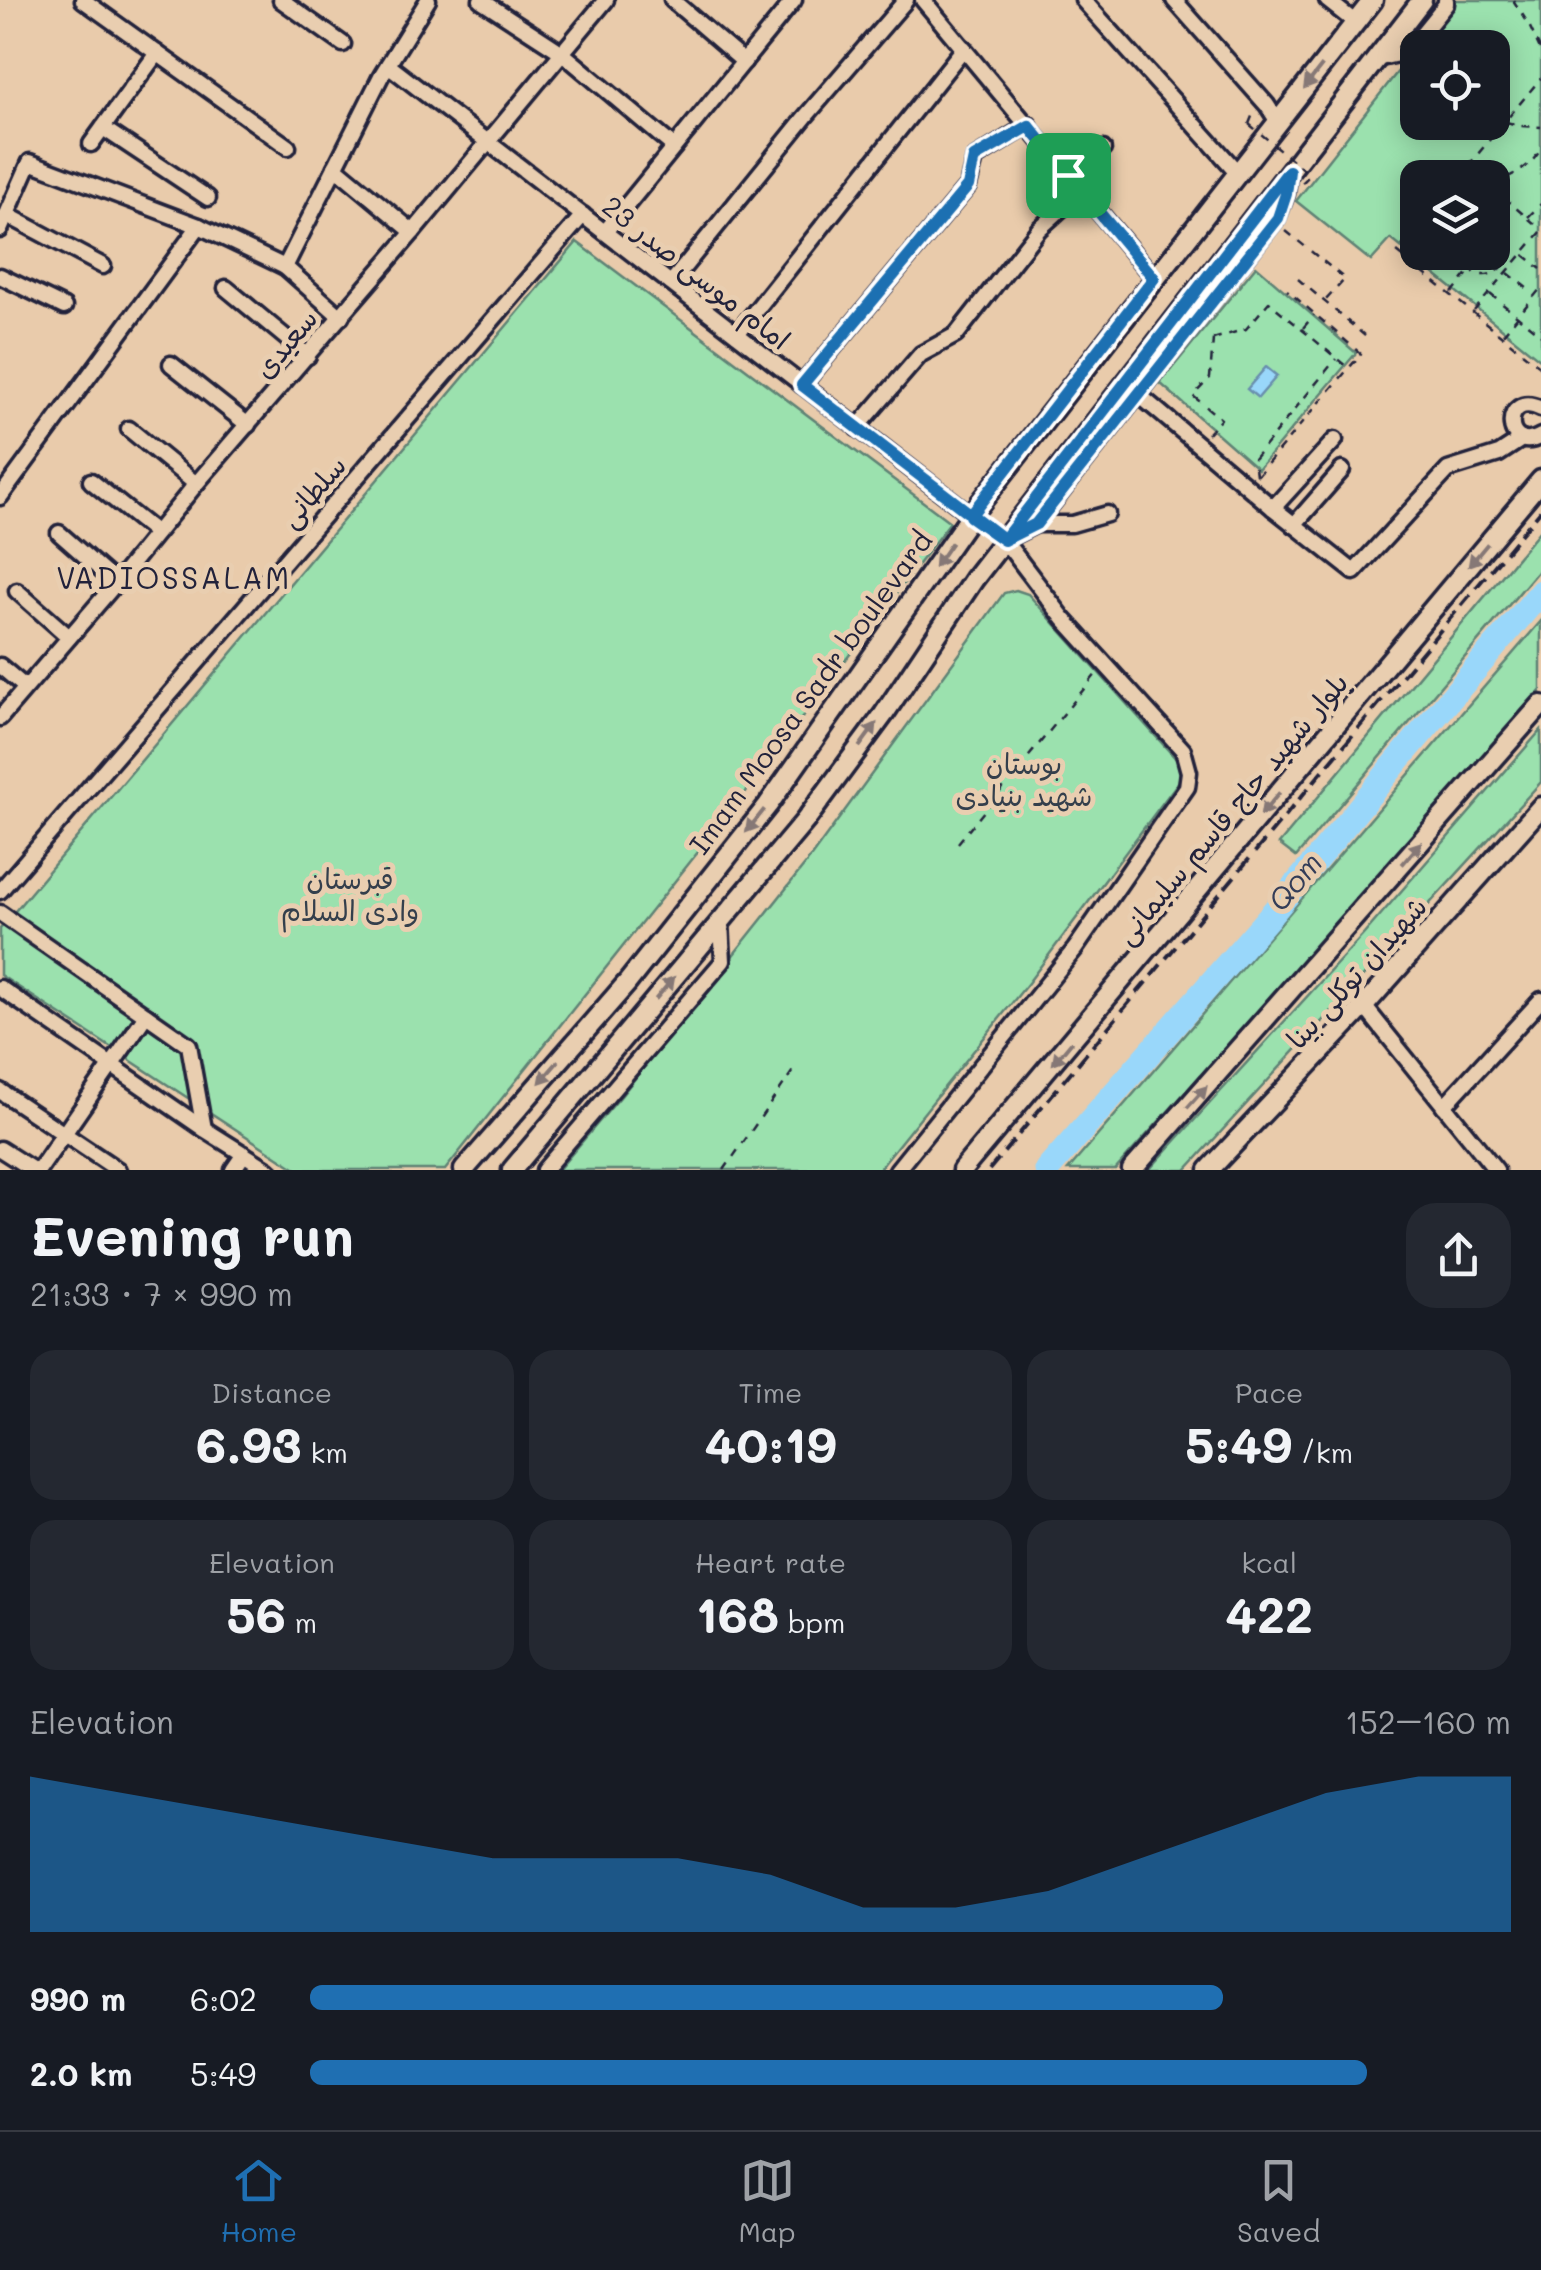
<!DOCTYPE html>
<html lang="en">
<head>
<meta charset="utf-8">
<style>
	:root { --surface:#171b24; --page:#242831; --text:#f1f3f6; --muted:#9ea1a6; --line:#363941; --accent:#1f6fb2 }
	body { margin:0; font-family:Mali,"Playpen Sans Arabic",sans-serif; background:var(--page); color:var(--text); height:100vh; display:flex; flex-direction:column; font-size:38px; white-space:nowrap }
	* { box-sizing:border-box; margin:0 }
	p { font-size:32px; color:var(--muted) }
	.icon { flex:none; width:55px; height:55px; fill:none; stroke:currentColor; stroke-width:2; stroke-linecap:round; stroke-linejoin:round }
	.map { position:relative; height:1170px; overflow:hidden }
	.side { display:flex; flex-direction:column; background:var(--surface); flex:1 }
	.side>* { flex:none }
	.tools { position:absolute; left:1400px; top:30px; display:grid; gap:20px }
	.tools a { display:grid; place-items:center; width:110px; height:110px; border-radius:20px; background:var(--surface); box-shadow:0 5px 25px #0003; font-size:50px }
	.pin { position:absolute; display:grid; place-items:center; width:85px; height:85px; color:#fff; margin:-42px; border-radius:20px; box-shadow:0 5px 15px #0006 }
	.round { display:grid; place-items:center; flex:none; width:105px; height:105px; border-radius:30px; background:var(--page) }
	.summary { display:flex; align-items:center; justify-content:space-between; height:170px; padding:0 30px }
	h1 { font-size:55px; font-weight:700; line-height:75px }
	.stats { display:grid; grid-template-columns:repeat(3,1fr); gap:15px; height:170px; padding:10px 30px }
	.stats div { display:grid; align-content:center; border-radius:25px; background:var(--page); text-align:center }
	.stats b { font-size:50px; font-weight:700 }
	.stats small { font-size:28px; font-weight:400 }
	.stats p { font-size:28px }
	.chart { height:280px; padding:20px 30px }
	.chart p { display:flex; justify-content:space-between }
	.chart svg { width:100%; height:180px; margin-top:10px; fill:var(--accent); opacity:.7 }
	ul { padding:0 30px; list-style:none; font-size:32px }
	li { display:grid; grid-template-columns:160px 120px 1fr; align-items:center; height:75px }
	li i { height:25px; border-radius:12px; background:var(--accent) }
	.menu { display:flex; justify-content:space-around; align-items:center; height:140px; border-top:2px solid var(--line); background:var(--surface); font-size:28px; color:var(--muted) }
	.menu a { display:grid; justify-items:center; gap:5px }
	.menu .on { color:var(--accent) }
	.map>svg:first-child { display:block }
	.green { fill:#9be1ae; stroke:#5e8274; stroke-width:2.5; fill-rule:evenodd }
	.water { fill:#99d7fa; stroke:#698fae; stroke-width:2.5 }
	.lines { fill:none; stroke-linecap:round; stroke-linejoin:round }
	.river { stroke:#99d7fa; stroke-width:25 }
	.minor-casing { stroke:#22223b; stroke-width:21 }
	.major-casing { stroke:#22223b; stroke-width:25 }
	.path { stroke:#22223b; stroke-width:2.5; stroke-dasharray:8 8; stroke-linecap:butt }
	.minor { stroke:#e9ceb0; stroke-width:14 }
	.major { stroke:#e9ceb0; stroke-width:18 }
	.rail { stroke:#22223b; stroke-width:4; stroke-dasharray:15 8; stroke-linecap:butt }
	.path-bridge { stroke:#22223b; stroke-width:2.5; stroke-dasharray:8 8; stroke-linecap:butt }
	.oneway { fill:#867876 }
	.route-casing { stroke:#fff; stroke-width:20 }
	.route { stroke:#1f6fb2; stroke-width:12 }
	.labels { text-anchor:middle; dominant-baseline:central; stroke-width:10; stroke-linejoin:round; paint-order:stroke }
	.street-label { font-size:28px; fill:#22223b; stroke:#e9ceb0 }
	.park-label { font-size:28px; fill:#343f4c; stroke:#e9ceb0 }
	.neighbourhood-label { font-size:30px; letter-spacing:2.5px; fill:#22223b; stroke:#e9ceb0 }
	.water-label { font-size:30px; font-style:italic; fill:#343d58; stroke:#e9ceb0 }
</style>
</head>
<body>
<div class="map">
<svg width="1541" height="1170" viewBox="0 0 1541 1170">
	<rect width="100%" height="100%" fill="#e9cbab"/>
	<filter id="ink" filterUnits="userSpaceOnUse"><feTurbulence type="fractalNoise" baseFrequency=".01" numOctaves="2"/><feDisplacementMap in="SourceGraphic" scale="20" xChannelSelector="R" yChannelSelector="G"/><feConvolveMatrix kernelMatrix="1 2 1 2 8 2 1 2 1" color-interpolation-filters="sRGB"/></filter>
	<g filter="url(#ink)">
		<g class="green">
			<path d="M1454 0H1541V360L1391 239 1371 261 1296 201ZM1418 48H1492V122H1418ZM1418 178H1492V252H1418Z"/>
			<polygon points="577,242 950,522 745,793 445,1170 298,1170 0,975 0,929"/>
			<polygon points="1256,266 1356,353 1258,469 1160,383"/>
			<polygon points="1541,529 1541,567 1296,857 1279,844"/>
			<polygon points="1016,590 1028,594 1177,760 1180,771 1179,781 1028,983 878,1170 558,1170 621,1096 808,861 1004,593"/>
			<polygon points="1541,621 1541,690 1333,928 1115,1170 1068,1170"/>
			<polygon points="1541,730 1541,782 1186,1170 1149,1170 1364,934"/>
		</g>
		<polygon class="water" points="1266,367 1277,376 1258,398 1247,389"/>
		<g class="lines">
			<polyline class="river" points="1047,1170 1275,910 1400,758 1541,592"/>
			<g class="minor-casing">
				<g id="minor">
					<polyline points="83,0 288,147"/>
					<polyline points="281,0 343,44"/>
					<polyline points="481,0 561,52 674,147"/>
					<polyline points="672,0 744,62"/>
					<polyline points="923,0 1154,278"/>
					<polyline points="1083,0 1238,173"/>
					<polyline points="1174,0 1267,105 1278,122"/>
					<polyline points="1327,0 1356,23"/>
					<polyline points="1376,59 1407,52 1446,4 1446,0"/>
					<polyline points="388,65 971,515"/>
					<polyline points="103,128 208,198"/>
					<polyline points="91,144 157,53"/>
					<polyline points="335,167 413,232"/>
					<polyline points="1068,175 1103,149"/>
					<polyline points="7,215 103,266"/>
					<polyline points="0,230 30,162 199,226 285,267 341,317"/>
					<polyline points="605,232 794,0"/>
					<polyline points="285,267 381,76 428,0"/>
					<polyline points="0,276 64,307"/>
					<polyline points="671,283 806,116 906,0"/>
					<polyline points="226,288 308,356"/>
					<polyline points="737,334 964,48"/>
					<polyline points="171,364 248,425"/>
					<polyline points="802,385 968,186 975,158 1029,125"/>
					<polyline points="1138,394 1273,508 1354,572 1448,470 1499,454 1522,439"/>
					<path d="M1541 409C1501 389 1503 457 1541 436"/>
					<polyline points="857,428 921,354 956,335 1039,229 1081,191"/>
					<polyline points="129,429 196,484"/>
					<polyline points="91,481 156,533"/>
					<polyline points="0,497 199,226"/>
					<polyline points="1273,508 1335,440"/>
					<polyline points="1036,524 1072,524 1107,514"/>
					<polyline points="1294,525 1342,470"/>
					<polyline points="59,533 116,583"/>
					<polyline points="17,591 69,637"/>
					<polyline points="0,666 25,687"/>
					<polyline points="0,718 116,583 196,484 413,232 606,0"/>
					<polyline points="0,891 583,215"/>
					<polyline points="0,913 189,1045 204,1129"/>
					<polyline points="0,988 204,1129 269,1170"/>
					<polyline points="1364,1006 1496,1170"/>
					<polyline points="0,1091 118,1170"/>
					<polyline points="1444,1106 1541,1000"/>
					<polyline points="0,1149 33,1170"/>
					<polyline points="39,1170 146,1015"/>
					<polyline points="233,1170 244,1154"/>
					<polyline points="544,1170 723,961 721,922"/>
					<polyline points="897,1170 1075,949 1187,787 1189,772 1183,750 1064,619 1004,540 1036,524 1277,218 1286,194 1288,175"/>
				</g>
			</g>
			<g class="major-casing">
				<g id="major">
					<polyline points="464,1170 627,983 768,805 971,515 1373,0"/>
					<polyline points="512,1170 805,821 884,714 974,579 1422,0"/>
					<polyline points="962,1170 1541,480"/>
					<polyline points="1132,1170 1541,705"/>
					<polyline points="1209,1170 1364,1006 1541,807"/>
				</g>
			</g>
			<g class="path">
				<polyline points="1513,0 1528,23 1541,51"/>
				<polyline points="1506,122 1521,126 1541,127"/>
				<polyline points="1249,124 1253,114"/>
				<polyline points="1468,167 1480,178"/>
				<polyline points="1458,178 1541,78"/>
				<polyline points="1302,183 1310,175"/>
				<path d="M1492 183C1514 175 1529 169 1541 149"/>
				<polyline points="1492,188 1541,229"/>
				<polyline points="1528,217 1541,204"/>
				<polyline points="1418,228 1397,252 1541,367"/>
				<polyline points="1286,231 1345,279 1325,301"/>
				<path d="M1464 252C1469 303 1541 257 1492 231"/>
				<polyline points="1524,255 1541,269"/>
				<polyline points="1508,273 1533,293"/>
				<polyline points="1298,279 1371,341"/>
				<polyline points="1452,293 1469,272"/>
				<polyline points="1490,294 1541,335"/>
				<polyline points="1474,311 1541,232"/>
				<polyline points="1303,328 1314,315"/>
				<polyline points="1503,334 1541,288"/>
				<polyline points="1213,339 1246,329 1269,302 1347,367"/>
				<polyline points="1207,434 1221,419 1193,396 1210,378 1213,339"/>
				<polyline points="1256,475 1254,459 1336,359"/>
				<polyline points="1257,476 1361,354 1287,290"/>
				<polyline points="958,843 1097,673"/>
				<polyline points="724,1170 795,1068"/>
			</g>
			<use href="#minor" class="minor"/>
			<use href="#major" class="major"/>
			<polyline class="rail" points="989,1170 1541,510"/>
			<polyline class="path-bridge" points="1249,124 1310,175"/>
		</g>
		<defs><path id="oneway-solid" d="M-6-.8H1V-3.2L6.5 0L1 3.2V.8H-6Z" transform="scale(2.5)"/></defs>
		<g class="oneway">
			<use href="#oneway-solid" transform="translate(1313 77) rotate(128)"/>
			<use href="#oneway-solid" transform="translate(943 555) rotate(125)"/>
			<use href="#oneway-solid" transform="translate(1478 555) rotate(130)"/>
			<use href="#oneway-solid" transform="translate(868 735) rotate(-54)"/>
			<use href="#oneway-solid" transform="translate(1270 804) rotate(130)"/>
			<use href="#oneway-solid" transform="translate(755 821) rotate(129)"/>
			<use href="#oneway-solid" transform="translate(1412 853) rotate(-49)"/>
			<use href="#oneway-solid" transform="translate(665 988) rotate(-50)"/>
			<use href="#oneway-solid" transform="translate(1062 1053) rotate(130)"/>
			<use href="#oneway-solid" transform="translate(549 1072) rotate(131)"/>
			<use href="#oneway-solid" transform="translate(1197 1097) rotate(-48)"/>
		</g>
	</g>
	<g class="lines" filter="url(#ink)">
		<g class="route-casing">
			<polyline id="route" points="1068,175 1029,126 974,158 968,186 802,385 1004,540 1036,524 1278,218 1286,194 1289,171 1004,540 970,516 1154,278 1068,175"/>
		</g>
		<use href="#route" class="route"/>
	</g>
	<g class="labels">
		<g class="street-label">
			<text transform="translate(697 272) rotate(38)">امام موسی صدر 23</text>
			<text transform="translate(285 343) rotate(-50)">سعیدی</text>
			<text transform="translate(312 491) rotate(-49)">سلطانی</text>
			<text transform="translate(810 692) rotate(-54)">Imam Moosa Sadr boulevard</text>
			<text transform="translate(1231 808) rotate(-50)">بلوار شهید حاج قاسم سلیمانی</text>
			<text transform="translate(1356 972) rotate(-48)">شهیدان توکلی بینا</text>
		</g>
		<g class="park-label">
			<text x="1024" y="763">بوستان<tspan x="1024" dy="32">شهید بنیادی</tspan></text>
			<text x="350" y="878">قبرستان<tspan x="350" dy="32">وادی السلام</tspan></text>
		</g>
		<g class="neighbourhood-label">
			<text x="174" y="577">VADIOSSALAM</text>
		</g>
		<g class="water-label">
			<text transform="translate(1294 881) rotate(-50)">Qom</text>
		</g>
	</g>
</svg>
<div class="tools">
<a><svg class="icon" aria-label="locate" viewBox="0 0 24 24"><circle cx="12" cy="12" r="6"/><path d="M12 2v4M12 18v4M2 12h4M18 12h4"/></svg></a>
<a><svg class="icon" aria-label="layers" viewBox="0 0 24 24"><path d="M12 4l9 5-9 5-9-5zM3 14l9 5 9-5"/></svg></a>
</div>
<div class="pin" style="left:1068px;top:175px;background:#1e9e55"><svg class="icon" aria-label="arrive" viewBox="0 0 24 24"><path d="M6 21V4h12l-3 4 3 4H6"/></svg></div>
</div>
<section class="side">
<div class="summary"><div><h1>Evening run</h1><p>21:33 · 7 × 990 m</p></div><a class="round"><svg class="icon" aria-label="share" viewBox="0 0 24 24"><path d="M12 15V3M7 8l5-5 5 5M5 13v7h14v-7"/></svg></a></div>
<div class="stats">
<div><p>Distance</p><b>6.93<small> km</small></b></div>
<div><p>Time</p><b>40:19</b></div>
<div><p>Pace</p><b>5:49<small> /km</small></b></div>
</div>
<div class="stats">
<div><p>Elevation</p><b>56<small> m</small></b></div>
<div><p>Heart rate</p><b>168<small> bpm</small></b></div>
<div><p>kcal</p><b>422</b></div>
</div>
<div class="chart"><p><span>Elevation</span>152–160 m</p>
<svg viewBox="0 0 160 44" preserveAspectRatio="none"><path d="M0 44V6L10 10L20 14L30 18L40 22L50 26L60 26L70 26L80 30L90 38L100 38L110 34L120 26L130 18L140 10L150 6L160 6V44z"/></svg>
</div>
<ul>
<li><b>990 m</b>6:02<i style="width:76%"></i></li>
<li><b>2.0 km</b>5:49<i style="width:88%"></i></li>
</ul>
</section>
<nav class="menu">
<a class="on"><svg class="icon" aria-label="home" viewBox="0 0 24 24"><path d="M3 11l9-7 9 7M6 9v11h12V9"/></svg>Home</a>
<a><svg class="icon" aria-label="map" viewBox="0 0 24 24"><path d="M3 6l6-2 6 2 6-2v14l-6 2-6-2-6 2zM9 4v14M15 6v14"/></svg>Map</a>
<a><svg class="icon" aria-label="saved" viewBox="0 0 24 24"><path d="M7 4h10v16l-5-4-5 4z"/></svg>Saved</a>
</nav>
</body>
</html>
